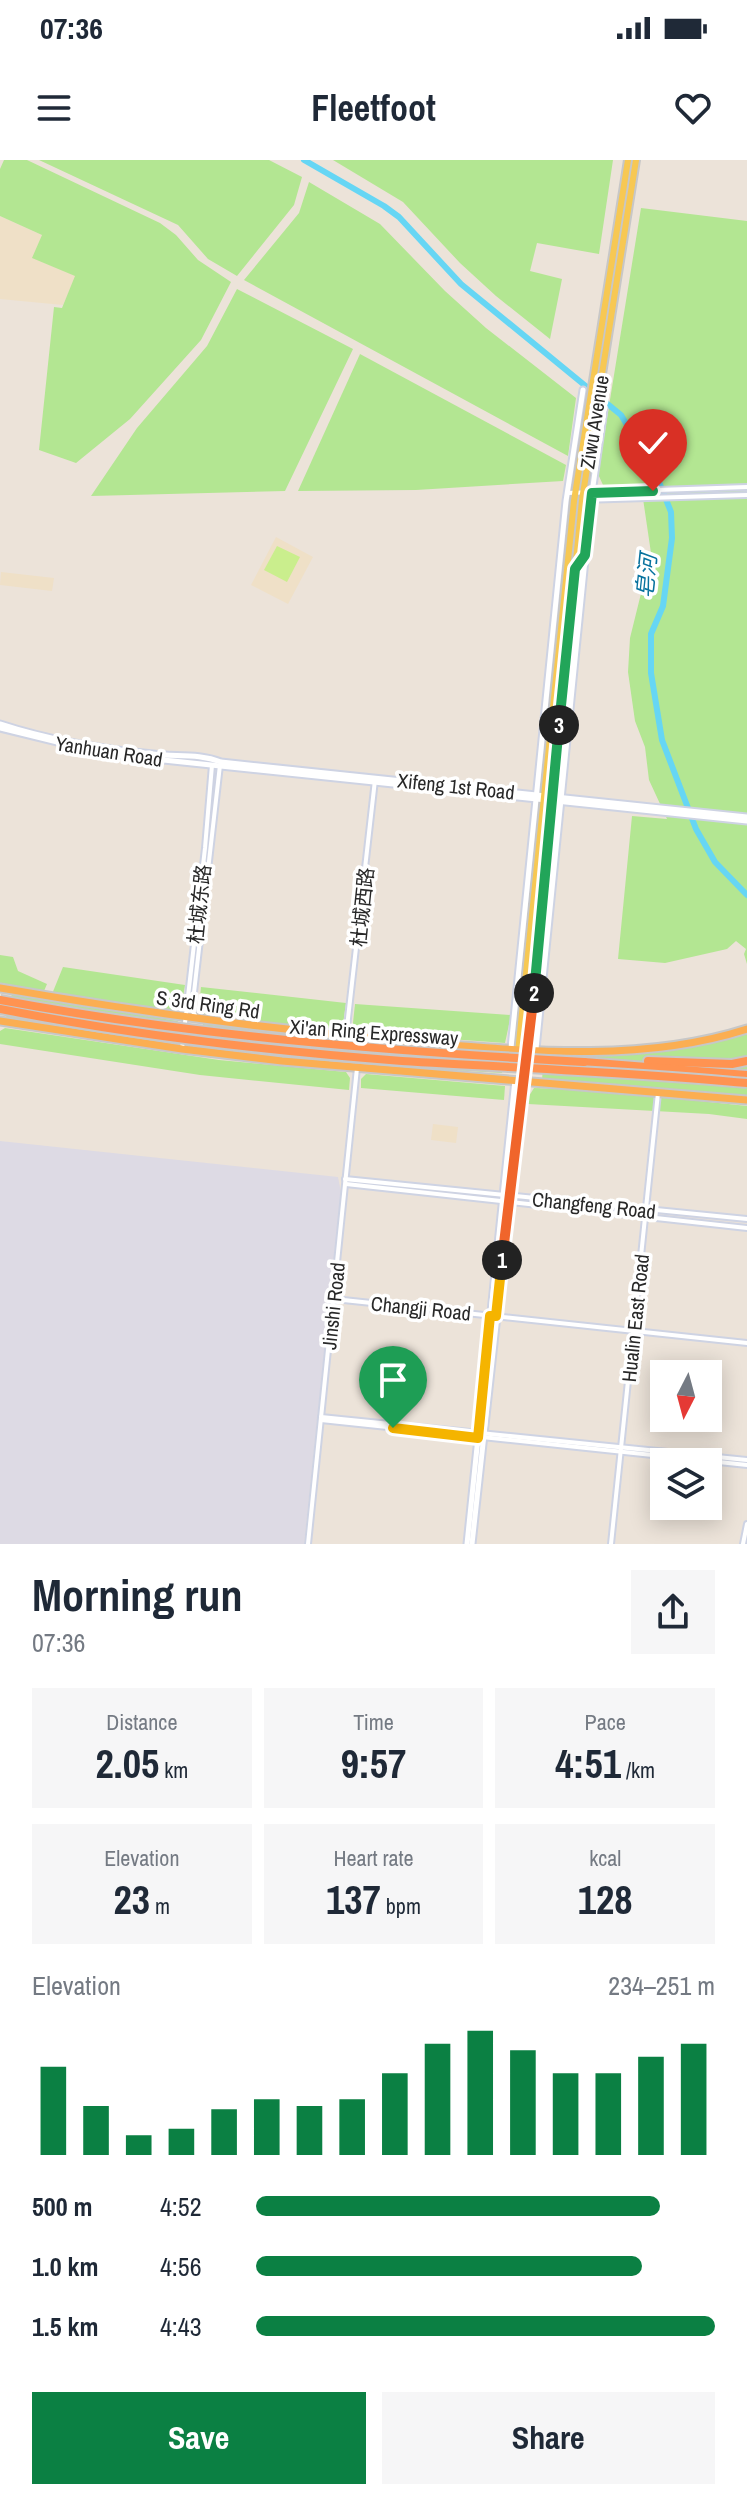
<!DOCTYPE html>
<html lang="en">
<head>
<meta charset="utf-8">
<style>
	:root { --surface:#fff; --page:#f6f6f7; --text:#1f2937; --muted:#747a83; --accent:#0b8043 }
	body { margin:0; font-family:"Archivo Narrow","Noto Sans SC",sans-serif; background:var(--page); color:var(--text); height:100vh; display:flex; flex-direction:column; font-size:30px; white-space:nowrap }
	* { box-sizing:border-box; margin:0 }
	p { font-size:26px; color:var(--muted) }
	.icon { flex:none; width:44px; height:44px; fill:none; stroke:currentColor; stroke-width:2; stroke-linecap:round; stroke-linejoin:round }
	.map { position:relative; height:1384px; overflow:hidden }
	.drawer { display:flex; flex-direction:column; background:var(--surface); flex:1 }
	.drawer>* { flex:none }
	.needle { width:52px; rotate:186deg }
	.tools { position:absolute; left:650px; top:1200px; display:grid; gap:16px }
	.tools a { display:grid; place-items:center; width:72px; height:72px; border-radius:0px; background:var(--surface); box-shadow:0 4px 20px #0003; font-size:40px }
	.pin { position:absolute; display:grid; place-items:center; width:68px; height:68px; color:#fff; margin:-82px -34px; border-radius:50% 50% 50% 0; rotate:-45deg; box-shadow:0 0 8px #0007 }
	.pin .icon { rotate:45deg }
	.km { position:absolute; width:40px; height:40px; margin:-20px; border-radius:50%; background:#222; color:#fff; font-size:22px; line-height:40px; text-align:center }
	.round { display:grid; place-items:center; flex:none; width:84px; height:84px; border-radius:0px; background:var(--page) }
	.headline { display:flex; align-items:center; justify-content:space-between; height:136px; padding:0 32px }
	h1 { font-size:44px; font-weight:800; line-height:60px }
	.metrics { display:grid; grid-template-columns:repeat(3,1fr); gap:12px; height:136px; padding:8px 32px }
	.metrics div { display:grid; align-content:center; border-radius:0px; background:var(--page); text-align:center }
	.metrics b { font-size:40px; font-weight:800 }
	.metrics small { font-size:22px; font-weight:400 }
	.metrics p { font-size:22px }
	.chart { height:224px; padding:16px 32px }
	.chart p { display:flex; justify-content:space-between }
	.chart svg { width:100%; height:144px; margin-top:8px; stroke:var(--accent); stroke-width:6 }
	.action { display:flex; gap:16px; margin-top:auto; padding:16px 32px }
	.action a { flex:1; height:92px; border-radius:0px; background:var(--accent); color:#fff; font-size:32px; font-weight:800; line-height:92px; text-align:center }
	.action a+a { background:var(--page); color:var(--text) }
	ul { padding:0 32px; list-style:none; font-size:26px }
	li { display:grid; grid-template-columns:128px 96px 1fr; align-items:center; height:60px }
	li i { height:20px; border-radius:10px; background:var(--accent) }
	.status { display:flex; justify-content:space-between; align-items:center; height:56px; padding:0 40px; background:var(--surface); direction:ltr }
	.status svg { height:22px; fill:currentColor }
	header { display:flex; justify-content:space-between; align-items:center; height:104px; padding:0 32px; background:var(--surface); font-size:36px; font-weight:800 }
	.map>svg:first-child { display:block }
	.industrial { fill:#dddae4 }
	.education { fill:#efe0c7 }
	.green { fill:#b3e692 }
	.pitch { fill:#caee8d }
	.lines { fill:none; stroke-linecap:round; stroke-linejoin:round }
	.river { stroke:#66d6f4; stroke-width:6 }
	.tertiary-casing { stroke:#ced3e3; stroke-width:8 }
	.secondary-casing { stroke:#ced3e3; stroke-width:9 }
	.primary-casing { stroke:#c7c7c7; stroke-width:10 }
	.trunk-casing { stroke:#c7c7c7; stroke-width:11 }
	.motorway-casing { stroke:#c7c7c7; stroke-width:12 }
	.tertiary { stroke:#fff; stroke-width:4 }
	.secondary { stroke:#fff; stroke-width:5 }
	.primary { stroke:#f7c853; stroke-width:6 }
	.trunk { stroke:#fbae52; stroke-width:7 }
	.motorway { stroke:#ff9351; stroke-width:8 }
	.motorway-bridge-casing { stroke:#c7c7c7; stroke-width:12; stroke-linecap:butt }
	.motorway-bridge { stroke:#ff9351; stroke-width:8 }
	.split-1-casing { stroke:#fff; stroke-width:16 }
	.split-2-casing { stroke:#fff; stroke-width:16 }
	.split-3-casing { stroke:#fff; stroke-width:16 }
	.split-4-casing { stroke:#fff; stroke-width:16 }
	.split-1 { stroke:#f5b400; stroke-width:10 }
	.split-2 { stroke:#f0652b; stroke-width:10 }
	.split-3 { stroke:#22a559; stroke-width:10 }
	.split-4 { stroke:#22a559; stroke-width:10 }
	.labels { text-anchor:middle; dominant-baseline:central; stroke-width:7; stroke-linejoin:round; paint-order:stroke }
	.street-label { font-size:20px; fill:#282828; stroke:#fff }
	.water-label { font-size:22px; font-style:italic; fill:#07729e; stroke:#fff }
</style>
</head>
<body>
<div class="status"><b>07:36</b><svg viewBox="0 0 49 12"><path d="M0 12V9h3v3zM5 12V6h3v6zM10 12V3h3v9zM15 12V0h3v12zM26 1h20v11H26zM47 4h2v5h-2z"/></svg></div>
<header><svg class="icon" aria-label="menu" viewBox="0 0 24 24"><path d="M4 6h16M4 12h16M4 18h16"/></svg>Fleetfoot<svg class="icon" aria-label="heart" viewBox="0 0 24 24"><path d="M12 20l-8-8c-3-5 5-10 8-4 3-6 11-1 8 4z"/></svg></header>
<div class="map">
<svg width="747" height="1384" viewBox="0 0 747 1384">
	<rect width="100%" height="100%" fill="#ece3d9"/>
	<polygon class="industrial" points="0,981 338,1017 341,1032 304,1384 0,1384"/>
	<g class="education">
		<polygon points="0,56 42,75 33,98 76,116 63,145 0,139"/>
		<polygon points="276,377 313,397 288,444 251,425"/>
		<polygon points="1,412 54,418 52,431 0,425"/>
		<polygon points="433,964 458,967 456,983 431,980"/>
	</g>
	<g class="green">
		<polygon points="4,0 27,0 160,63 176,75 198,100 231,122 201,180 130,259 76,303 39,290 54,147 62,148 75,116 32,98 42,75 0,56 0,9"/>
		<polygon points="39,0 269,0 302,17 294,45 237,116 208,99 178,65"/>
		<polygon points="333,0 613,0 599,94 537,83 530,111 562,119 550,179 496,136 460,103 403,42"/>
		<polygon points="309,22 380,64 445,131 486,168 576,238 568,296 244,120 299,53"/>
		<polygon points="641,48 747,61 747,804 744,794 746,789 736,781 727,789 665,803 618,799 632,656 667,659 649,620 645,587 635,561 628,512 630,478 651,393 641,325 603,325 598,314"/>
		<polygon points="237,129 353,189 285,331 91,336 137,268 207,186"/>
		<polygon points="360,194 566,305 563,321 416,330 298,331"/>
		<polygon points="0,795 13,797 18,811 47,824 44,831 0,823"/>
		<polygon points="63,807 185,825 182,844 176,852 52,834"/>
		<polygon points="201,827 346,843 343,864 336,871 203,856 199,846"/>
		<polygon points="14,833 177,861 180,863 177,882 171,885 8,860 5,854 10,837"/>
		<polygon points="355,844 511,855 505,883 352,872"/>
		<polygon points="203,864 336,879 339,881 336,903 198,889"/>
		<polygon points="5,868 219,900 346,912 350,918 349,930 200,915 0,884 0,871"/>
		<path d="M747 873V938L542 920 544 893C616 895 677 892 747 873Z"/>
		<polygon points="357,881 499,891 503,895 502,913 353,904 350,900 351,885"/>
		<polygon points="366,914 505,926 504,940 361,928 361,919"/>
		<polygon points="534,928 595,930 747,946 747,959 709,954 528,944 529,936"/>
	</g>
	<polygon class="pitch" points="277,386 300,397 287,422 264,410"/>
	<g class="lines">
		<polyline class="river" points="304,0 384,46 399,57 461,124 621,255 655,312 671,352 672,378 663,446 651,474 651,513 662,580 696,669 715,702 747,735"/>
		<g class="tertiary-casing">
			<g id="tertiary">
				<polyline points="567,333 747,327"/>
				<polyline points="581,340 747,335"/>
				<polyline points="196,857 192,850 220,605"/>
				<polyline points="346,876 375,620"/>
				<polyline points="182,889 205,688 212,605"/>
				<polyline points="345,1019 747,1059"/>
				<polyline points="346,1024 747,1068"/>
				<polyline points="334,1139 747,1183"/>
				<polyline points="321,1257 747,1300"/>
				<polyline points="321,1260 747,1305"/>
				<polyline points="308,1384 357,908"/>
				<polyline points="611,1384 658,933"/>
				<polyline points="743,1384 747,1364"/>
			</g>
		</g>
		<g class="secondary-casing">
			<g id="secondary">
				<path d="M0 564C49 580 101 589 153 594 175 597 199 593 221 602L747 657"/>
				<polyline points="0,568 106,594 747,661"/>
				<polyline points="511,888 566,341 583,230"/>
				<polyline points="536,889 591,340 604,249"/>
				<polyline points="467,1384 515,920"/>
				<polyline points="472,1384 522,928 525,922"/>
			</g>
		</g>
		<g class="primary-casing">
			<g id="primary">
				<polyline points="576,409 585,395"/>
				<polyline points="518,893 574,341 628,0"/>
				<polyline points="525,922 582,340 636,0"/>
			</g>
		</g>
		<g class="trunk-casing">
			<g id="trunk">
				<path d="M0 828C138 852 276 870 415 882 525 891 641 903 747 869"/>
				<polyline points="0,861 182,889 282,901 747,940"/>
			</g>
		</g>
		<g class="motorway-casing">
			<g id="motorway">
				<polyline points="648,901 732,904 747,901"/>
				<polyline points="584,902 747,915"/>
			</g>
		</g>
		<use href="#tertiary" class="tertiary"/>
		<use href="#secondary" class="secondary"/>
		<use href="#primary" class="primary"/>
		<use href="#trunk" class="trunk"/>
		<use href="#motorway" class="motorway"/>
		<g class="motorway-bridge-casing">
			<g id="motorway-bridge">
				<path d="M0 840C193 876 388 891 584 902"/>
				<path d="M0 849C132 875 268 891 402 901 517 908 632 912 747 923"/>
			</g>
		</g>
		<use href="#motorway-bridge" class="motorway-bridge"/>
	</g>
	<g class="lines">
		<g class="split-1-casing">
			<polyline id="split-1" points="393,1268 478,1278 490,1156 496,1156 502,1100"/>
		</g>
		<g class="split-2-casing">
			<polyline id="split-2" points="502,1100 534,833"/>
		</g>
		<g class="split-3-casing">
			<polyline id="split-3" points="534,833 559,565"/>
		</g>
		<g class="split-4-casing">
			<polyline id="split-4" points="559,565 575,409 585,395 592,333 653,331"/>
		</g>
		<use href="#split-1" class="split-1"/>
		<use href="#split-2" class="split-2"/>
		<use href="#split-3" class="split-3"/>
		<use href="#split-4" class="split-4"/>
	</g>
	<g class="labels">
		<g class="street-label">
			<text transform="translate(594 262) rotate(-81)">Ziwu Avenue</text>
			<text transform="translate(109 591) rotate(9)">Yanhuan Road</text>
			<text transform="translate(456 626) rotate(6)">Xifeng 1st Road</text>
			<text transform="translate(199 744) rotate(-84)">杜城东路</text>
			<text transform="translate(362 747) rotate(-84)">杜城西路</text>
			<text transform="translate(208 844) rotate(8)">S 3rd Ring Rd</text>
			<text transform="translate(374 872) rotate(4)">Xi'an Ring Expressway</text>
			<text transform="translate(594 1045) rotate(6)">Changfeng Road</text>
			<text transform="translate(333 1146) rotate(-84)">Jinshi Road</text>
			<text transform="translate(421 1148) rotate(6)">Changji Road</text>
			<text transform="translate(635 1158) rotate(-84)">Hualin East Road</text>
		</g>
		<g class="water-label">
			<text transform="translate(646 416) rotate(-84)">皂河</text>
		</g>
	</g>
</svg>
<div class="tools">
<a><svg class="needle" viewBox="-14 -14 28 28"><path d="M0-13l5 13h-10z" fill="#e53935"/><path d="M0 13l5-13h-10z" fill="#747a83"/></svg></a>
<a><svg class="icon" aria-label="layers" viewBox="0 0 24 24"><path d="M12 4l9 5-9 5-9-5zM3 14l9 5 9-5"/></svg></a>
</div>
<div class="pin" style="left:393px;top:1268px;background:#1e9e55"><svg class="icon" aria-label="arrive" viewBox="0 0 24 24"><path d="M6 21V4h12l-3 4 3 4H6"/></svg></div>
<div class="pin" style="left:653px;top:331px;background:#d93025"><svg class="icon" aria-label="check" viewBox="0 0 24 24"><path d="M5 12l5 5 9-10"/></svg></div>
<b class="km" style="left:502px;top:1100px">1</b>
<b class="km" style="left:534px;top:833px">2</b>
<b class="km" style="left:559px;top:565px">3</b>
</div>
<section class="drawer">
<div class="headline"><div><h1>Morning run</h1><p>07:36</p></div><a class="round"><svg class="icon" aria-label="share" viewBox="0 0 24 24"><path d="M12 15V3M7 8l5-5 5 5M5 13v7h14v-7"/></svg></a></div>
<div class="metrics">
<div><p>Distance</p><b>2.05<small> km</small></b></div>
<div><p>Time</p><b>9:57</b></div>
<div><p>Pace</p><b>4:51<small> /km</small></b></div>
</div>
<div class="metrics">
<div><p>Elevation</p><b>23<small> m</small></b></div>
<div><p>Heart rate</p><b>137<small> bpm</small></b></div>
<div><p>kcal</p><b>128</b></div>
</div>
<div class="chart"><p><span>Elevation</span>234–251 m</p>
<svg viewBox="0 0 160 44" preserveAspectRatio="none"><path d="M5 44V17M15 44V29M25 44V38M35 44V36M45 44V30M55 44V27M65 44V29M75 44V27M85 44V19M95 44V10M105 44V6M115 44V12M125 44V19M135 44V19M145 44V14M155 44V10"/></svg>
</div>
<ul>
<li><b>500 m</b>4:52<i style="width:88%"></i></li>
<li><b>1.0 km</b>4:56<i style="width:84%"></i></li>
<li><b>1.5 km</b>4:43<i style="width:100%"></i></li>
</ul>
<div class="action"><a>Save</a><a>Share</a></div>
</section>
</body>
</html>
